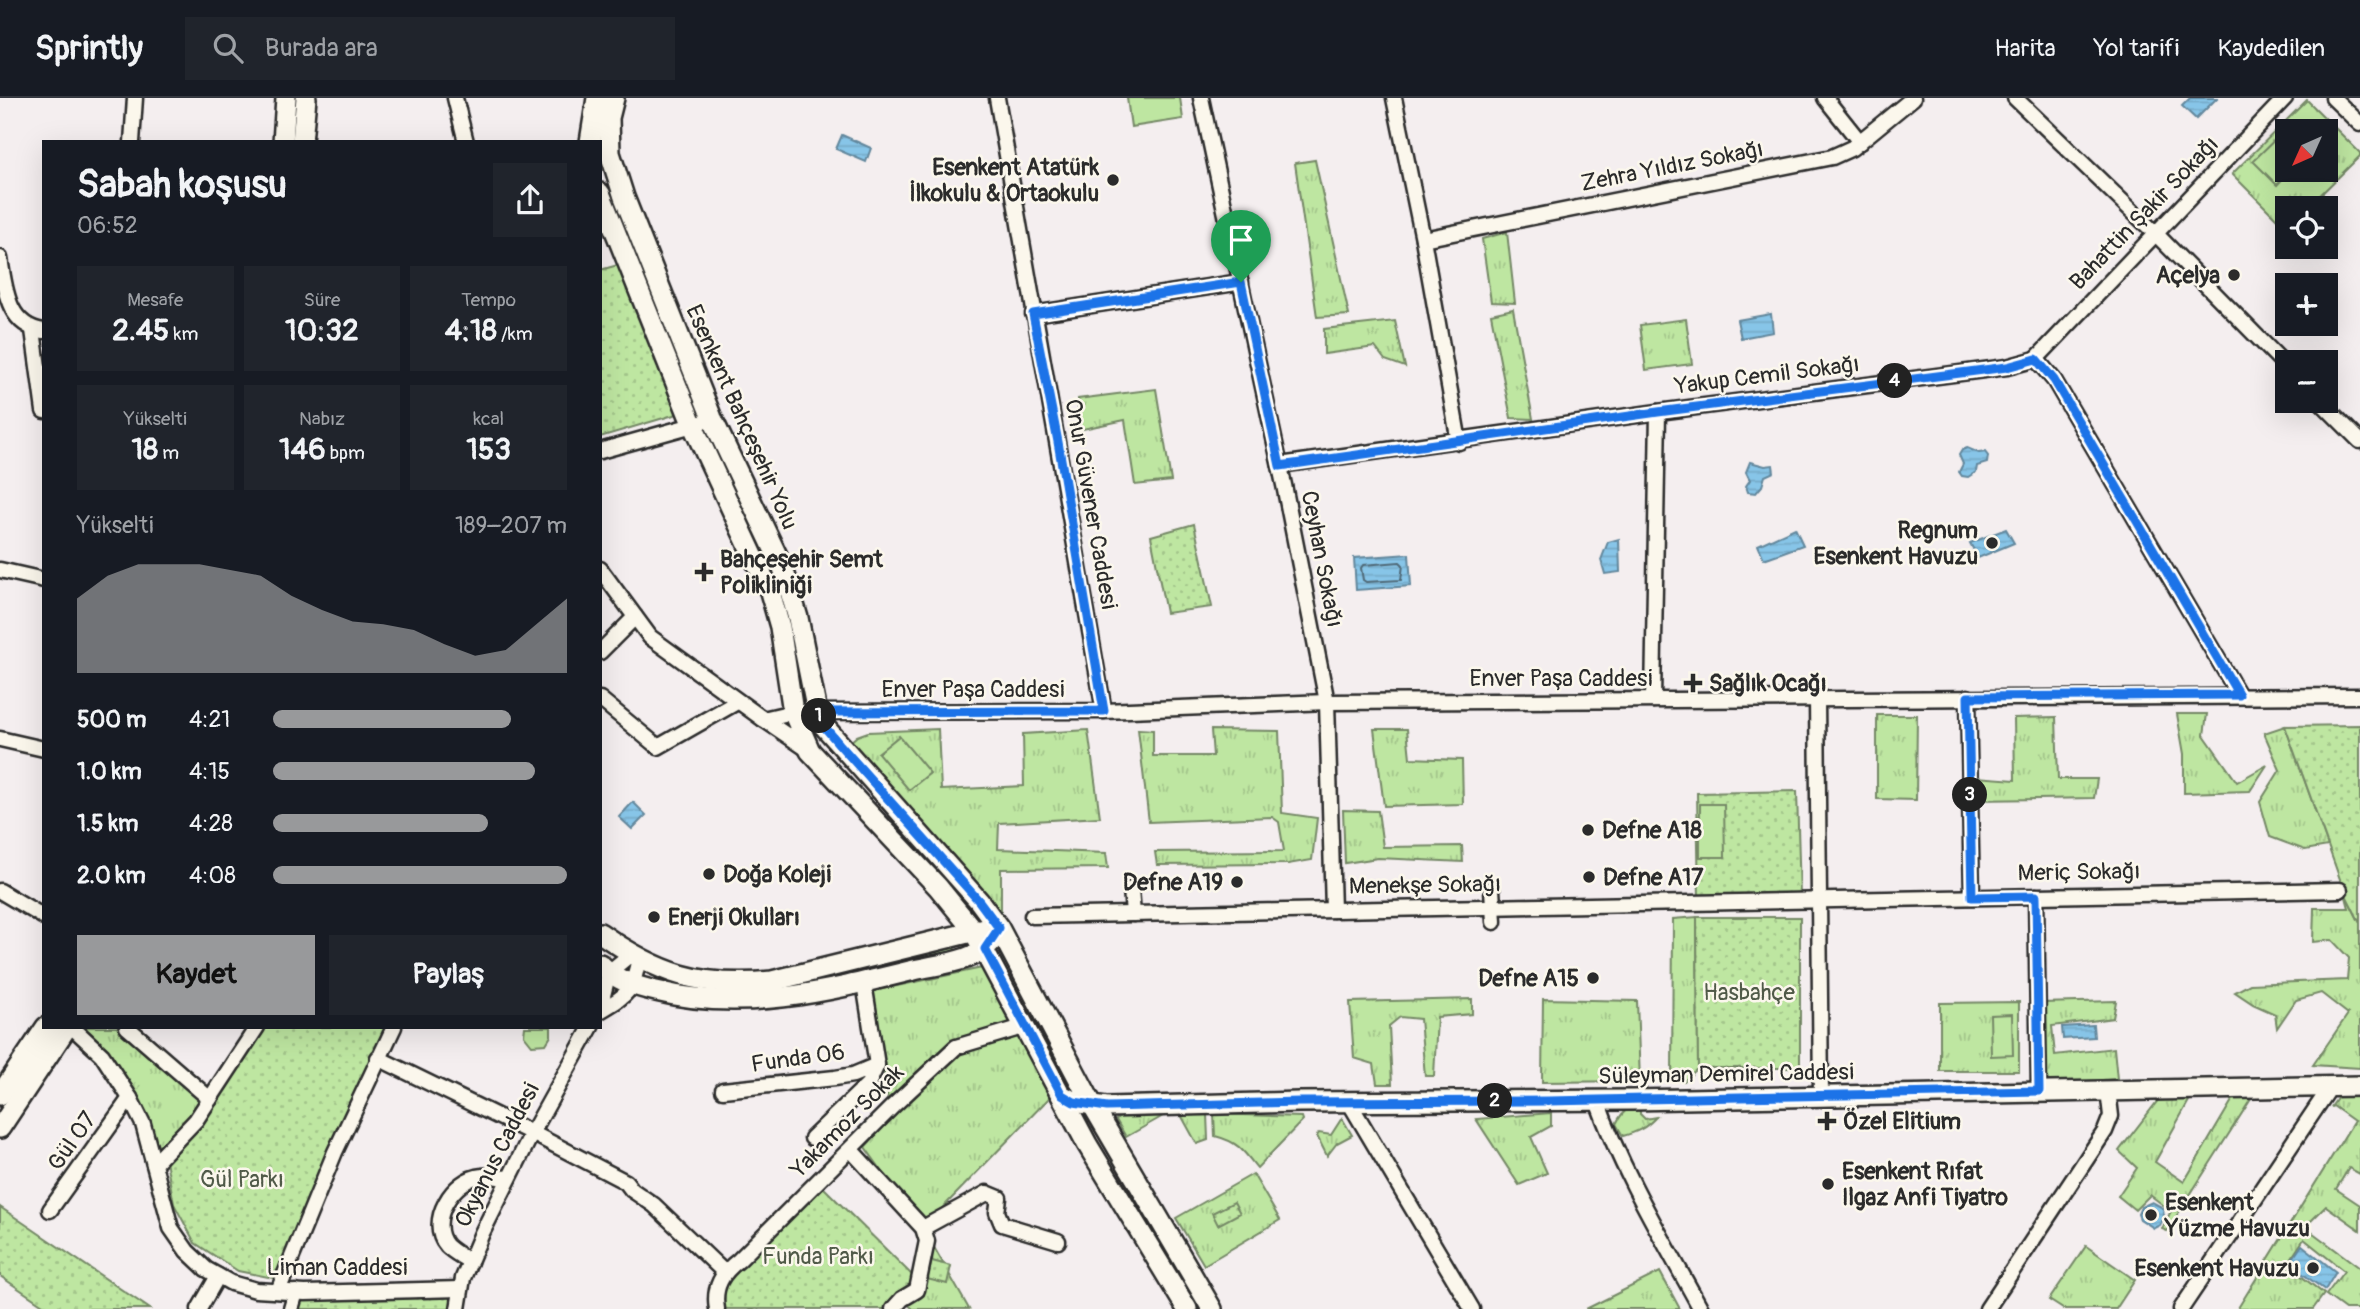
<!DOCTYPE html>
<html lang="tr">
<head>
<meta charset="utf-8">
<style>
	:root { --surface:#171b24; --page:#20242c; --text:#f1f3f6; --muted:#9ea1a6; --line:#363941; --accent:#98999b }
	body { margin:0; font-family:Pangolin,sans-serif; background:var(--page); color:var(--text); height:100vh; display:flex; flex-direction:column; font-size:26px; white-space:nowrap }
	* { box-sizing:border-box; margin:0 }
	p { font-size:23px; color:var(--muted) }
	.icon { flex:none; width:38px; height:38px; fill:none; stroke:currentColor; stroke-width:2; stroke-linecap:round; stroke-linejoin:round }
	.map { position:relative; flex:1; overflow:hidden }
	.sheet { position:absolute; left:42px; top:42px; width:560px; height:889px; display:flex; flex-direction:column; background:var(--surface); border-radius:0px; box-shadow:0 7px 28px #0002 }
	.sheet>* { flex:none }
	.needle { width:46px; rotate:225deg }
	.tools { position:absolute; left:2275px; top:21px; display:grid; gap:14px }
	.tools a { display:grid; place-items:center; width:63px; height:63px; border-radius:0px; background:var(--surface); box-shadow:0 7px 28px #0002; font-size:35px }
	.pin { position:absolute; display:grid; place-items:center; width:60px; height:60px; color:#fff; margin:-72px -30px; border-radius:50% 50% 50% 0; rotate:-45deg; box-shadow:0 0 7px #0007 }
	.pin .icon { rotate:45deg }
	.km { position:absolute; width:35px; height:35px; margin:-18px; border-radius:50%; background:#222; color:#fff; font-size:19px; line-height:35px; text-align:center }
	.round { display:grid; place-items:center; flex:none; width:74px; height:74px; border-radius:0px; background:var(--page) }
	.summary { display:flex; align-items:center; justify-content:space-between; height:119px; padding:0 35px }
	h1 { font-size:38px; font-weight:700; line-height:52px }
	.stats { display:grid; grid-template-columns:repeat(3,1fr); gap:10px; height:119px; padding:7px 35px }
	.stats div { display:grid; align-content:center; border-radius:0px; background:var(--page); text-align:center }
	.stats b { font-size:30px; font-weight:700 }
	.stats small { font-size:19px; font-weight:400 }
	.stats p { font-size:19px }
	.chart { height:196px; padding:14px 35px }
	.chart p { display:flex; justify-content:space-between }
	.chart svg { width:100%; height:126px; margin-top:7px; fill:var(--accent); opacity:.7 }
	.cta { display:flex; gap:14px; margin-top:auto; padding:14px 35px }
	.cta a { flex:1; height:80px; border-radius:0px; background:var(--accent); color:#111; font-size:28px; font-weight:700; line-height:80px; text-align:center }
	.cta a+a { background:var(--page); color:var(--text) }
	ul { padding:0 35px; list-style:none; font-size:23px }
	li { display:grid; grid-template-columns:112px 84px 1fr; align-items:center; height:52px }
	li i { height:18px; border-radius:9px; background:var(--accent) }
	header { display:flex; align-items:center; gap:42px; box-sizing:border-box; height:98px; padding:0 35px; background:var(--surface); border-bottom:2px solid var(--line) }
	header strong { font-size:33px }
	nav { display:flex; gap:38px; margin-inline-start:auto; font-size:24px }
	.search { width:490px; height:63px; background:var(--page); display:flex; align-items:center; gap:18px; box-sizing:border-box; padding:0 24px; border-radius:0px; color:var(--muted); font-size:26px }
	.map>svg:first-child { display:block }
	.grass { fill:url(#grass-tufts); stroke:#748866; stroke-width:2; fill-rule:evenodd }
	.park { fill:url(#park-dots); stroke:#748866; stroke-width:2 }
	.pitch { fill:#bee6a1; stroke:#748866; stroke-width:2 }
	.water { fill:url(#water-rules); stroke:#62879c; stroke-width:2 }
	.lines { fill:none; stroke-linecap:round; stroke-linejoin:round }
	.shore { stroke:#506977; stroke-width:2 }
	.minor-casing { stroke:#2b2b2b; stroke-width:19 }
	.major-casing { stroke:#2b2b2b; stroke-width:24 }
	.minor { stroke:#fbf7ec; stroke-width:14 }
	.major { stroke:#fbf7ec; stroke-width:19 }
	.route-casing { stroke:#fff; stroke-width:14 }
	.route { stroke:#1a73e8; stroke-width:9 }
	.poi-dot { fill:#2b2b2b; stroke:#fbf7ec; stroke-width:2.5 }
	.labels { text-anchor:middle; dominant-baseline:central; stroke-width:5; stroke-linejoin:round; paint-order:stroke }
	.street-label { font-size:23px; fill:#2b2b2b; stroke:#fbf7ec }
	.poi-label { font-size:23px; font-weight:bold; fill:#2b2b2b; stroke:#fbf7ec; text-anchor:start }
	.park-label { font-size:23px; fill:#505a48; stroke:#fbf7ec }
</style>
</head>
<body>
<header>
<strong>Sprintly</strong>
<div class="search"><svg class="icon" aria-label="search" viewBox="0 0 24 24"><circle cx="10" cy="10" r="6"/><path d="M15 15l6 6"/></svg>Burada ara</div>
<nav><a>Harita</a><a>Yol tarifi</a><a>Kaydedilen</a></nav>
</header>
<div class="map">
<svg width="2360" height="1211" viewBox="0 0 2360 1211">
	<defs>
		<pattern id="grass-tufts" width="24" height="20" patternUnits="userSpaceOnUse" patternTransform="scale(1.75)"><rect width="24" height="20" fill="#bee6a1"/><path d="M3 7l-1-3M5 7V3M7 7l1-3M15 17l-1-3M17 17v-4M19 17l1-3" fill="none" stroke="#a3c58b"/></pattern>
		<pattern id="park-dots" width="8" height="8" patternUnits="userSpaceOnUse" patternTransform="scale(1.75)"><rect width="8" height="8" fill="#bee6a1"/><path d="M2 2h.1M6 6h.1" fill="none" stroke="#a3c58b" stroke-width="1.8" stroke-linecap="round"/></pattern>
		<pattern id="water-rules" width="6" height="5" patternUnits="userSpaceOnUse" patternTransform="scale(1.75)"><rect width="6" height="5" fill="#87c5e8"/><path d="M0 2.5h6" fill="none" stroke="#75a9c7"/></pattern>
	</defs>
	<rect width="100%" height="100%" fill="#f4eeef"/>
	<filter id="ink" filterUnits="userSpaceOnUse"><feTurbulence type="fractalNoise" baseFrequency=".0143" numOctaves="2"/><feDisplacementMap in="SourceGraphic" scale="14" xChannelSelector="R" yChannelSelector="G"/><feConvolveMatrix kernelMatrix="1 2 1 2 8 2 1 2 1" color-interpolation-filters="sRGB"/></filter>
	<g filter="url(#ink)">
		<g class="grass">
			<path d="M2307 2 2360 55V58L2307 110H2287V131L2232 76ZM2287 33H2326V72H2287Z"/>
			<polygon points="1315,62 1349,217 1317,219 1295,65"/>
			<polygon points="1507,134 1515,205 1491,204 1482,141"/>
			<polygon points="1513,211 1533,321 1511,320 1491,216"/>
			<polygon points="1686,221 1692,266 1646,272 1640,227"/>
			<polygon points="1395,223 1405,269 1385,262 1375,249 1324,256 1324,231"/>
			<polygon points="1156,291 1171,383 1135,387 1125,322 1078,332 1078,301"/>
			<polygon points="2177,616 2207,616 2204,637 2237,684 2267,667 2250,693 2184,695 2184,656"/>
			<polygon points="1877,617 1917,617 1916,702 1877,701"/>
			<polygon points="2056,619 2058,681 2097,681 2094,700 1977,702 1977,679 2015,682 2014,620"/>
			<polygon points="2285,628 2328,748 2305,752 2270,739 2260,704 2280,672 2264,635"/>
			<polygon points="938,631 941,692 1024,688 1023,636 1088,632 1100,719 999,725 998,751 1106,755 1108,770 1001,771 1001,814 849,645 857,638 868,634"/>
			<polygon points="1138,631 1153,632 1153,658 1213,658 1211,632 1279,633 1282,715 1317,720 1312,762 1288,766 1157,767 1155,754 1284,753 1279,724 1272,719 1149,724"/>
			<polygon points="1374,631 1407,631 1410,660 1462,662 1463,706 1384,708"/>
			<polygon points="1343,712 1378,713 1383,749 1462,748 1463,764 1378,760 1345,765"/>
			<polygon points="2345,795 2360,825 2360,970 2313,967 2348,916 2321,895 2296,902 2277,930 2275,916 2253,906 2235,894 2250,886 2347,882 2349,860 2332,842 2313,844 2314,810 2349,810"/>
			<polygon points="1697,819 1698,970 1684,983 1672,983 1673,821"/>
			<polygon points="954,848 955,854 772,894 672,889 674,882 694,887"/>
			<polygon points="982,870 1013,924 950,943 888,1003 873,893"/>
			<polygon points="1472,901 1472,916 1437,919 1434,978 1425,978 1420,921 1400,919 1389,928 1392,986 1377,986 1374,966 1354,960 1350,904"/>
			<polygon points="1543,901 1637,903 1640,983 1542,984"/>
			<polygon points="2116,903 2113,920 2052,928 2055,957 2114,950 2117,981 2043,986 2041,905"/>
			<polygon points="2019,904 2019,973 1940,973 1940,905"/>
			<polygon points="72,929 127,929 210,1001 154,1066 130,1000"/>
			<polygon points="1020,938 1052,997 923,1130 969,1211 913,1211 902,1201 917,1192 923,1130 865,1049 894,1017 963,953"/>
			<polygon points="2341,995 2360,996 2360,1076 2349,1070 2336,1091 2360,1107 2360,1132 2326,1108 2305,1129 2360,1170 2360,1211 2345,1211 2326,1197 2344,1173 2304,1141 2287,1167 2324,1196 2313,1211 2240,1211 2238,1210 2354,1023 2333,1008 2331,1009"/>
			<polygon points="2159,1001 2190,1001 2155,1064 2184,1084 2233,1001 2251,1001 2167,1133 2162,1131 2171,1113 2150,1097 2135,1112 2118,1098 2137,1070 2119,1053"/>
			<path d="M1640 1009V1016L1645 1021 1656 1019C1646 1030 1637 1034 1623 1038L1616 1026C1622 1014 1626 1010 1640 1009Z"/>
			<polygon points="1551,1015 1551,1028 1531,1039 1547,1075 1519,1087 1476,1021"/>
			<polygon points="1207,1016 1208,1042 1197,1046 1181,1017"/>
			<path d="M1214 1016 1302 1019 1303 1022 1257 1070C1243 1052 1238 1044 1215 1038Z"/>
			<polygon points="1165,1017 1126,1039 1116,1022 1121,1018"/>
			<polygon points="1342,1020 1352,1037 1337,1045 1327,1058 1317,1038 1319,1035 1331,1037"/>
			<polygon points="1253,1076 1280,1122 1204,1167 1176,1120"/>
			<polygon points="2086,1148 2135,1182 2116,1211 2063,1211 2049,1202"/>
			<polygon points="1660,1174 1680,1211 1586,1211"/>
		</g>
		<g class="park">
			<polygon points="618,167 677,316 600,339 600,172"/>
			<polygon points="1194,426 1212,509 1166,515 1151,438"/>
			<polygon points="2360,627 2360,825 2345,795 2285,628"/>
			<polygon points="1797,693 1800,799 1699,801 1697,695"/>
			<polygon points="1697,819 1800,819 1800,970 1698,970"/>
			<polygon points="265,929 386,929 381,944 335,1037 282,1173 273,1180 238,1173 195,1145 174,1106 166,1063 223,995"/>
			<polygon points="818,1084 918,1183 893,1211 717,1211 721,1180"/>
			<polygon points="1234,1104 1240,1115 1218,1127 1212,1115"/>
			<polygon points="0,1109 150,1211 49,1211 0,1178"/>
			<polygon points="932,1163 951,1168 947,1186 927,1181"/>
			<polygon points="461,1191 458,1211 291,1211 296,1194"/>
		</g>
		<g class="pitch">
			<polygon points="1127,0 1180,0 1183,21 1131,29"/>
			<polygon points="2288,29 2292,33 2287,33 2287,72 2291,72 2277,87 2253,63"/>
			<polygon points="899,638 930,675 909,692 878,655"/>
			<polygon points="1700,706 1724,706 1725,759 1700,759"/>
			<polygon points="2012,916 2013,957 1991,958 1990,917"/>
			<polygon points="525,929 551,929 551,938 546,946 532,947 524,937"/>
		</g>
		<g class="water">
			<polygon points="2190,0 2217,0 2196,21 2182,8"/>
			<polygon points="842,37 871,50 866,64 836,51"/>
			<polygon points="1771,216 1773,234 1741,240 1737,222"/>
			<polygon points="1967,350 1979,355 1985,354 1988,358 1987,365 1977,368 1976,374 1968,379 1962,378 1959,374 1963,366 1959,357 1962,352"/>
			<polygon points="1750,364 1765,368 1773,367 1774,374 1765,378 1762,388 1756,395 1748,394 1746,388 1750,382 1746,374"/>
			<polygon points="1795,430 1803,447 1764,461 1758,447"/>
			<polygon points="2006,431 2014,445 1978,460 1970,445"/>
			<polygon points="1619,441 1620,474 1605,476 1601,462 1608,444"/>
			<polygon points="1409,456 1411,488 1356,492 1354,460"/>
			<polygon points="633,704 646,717 632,731 619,719"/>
			<polygon points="2093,927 2094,939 2063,941 2062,929"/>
			<polygon points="2152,1104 2163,1110 2164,1119 2160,1127 2154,1130 2140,1121 2138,1116 2141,1109"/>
			<polygon points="2302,1147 2336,1174 2325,1192 2289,1166"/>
		</g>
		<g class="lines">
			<polygon class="shore" points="1400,464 1403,467 1401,482 1366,484 1363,482 1361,470 1363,467"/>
			<g class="minor-casing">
				<g id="minor">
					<polyline points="455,0 466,44"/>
					<path d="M997 0C1031 205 1069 409 1104 613"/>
					<polyline points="1201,0 1284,387 1327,604 1333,812"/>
					<polyline points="1394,0 1423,141 1459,344"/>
					<polyline points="1825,0 1860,44"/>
					<polyline points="2015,0 2155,135 2287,269"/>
					<polyline points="2333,0 2360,26"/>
					<polyline points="132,44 135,0"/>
					<polyline points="1423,141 1832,59 1852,50 1913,0"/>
					<path d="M0 160C5 190 7 228 44 233"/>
					<polyline points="1033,216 1241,184"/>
					<polyline points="33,232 44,313"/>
					<polyline points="2036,261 2054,282 2239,597"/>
					<polyline points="2036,261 2285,0"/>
					<polyline points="2320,303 2360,343"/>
					<polyline points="600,353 700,325"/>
					<polyline points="1280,367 1658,314 2007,269 2036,261"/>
					<polyline points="600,471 650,539 763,621 793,614 1104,613 1327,604 2360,598"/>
					<polyline points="0,472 44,482"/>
					<polyline points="600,554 635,519"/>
					<polyline points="1968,599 1972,799"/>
					<polyline points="1817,600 1821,999"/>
					<polyline points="600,601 658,649 737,604"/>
					<polyline points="1653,602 1658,314"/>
					<polyline points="763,621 810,653"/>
					<polyline points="0,641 44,651"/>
					<polyline points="1131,791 1133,816"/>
					<polyline points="1492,791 1494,824"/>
					<polyline points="0,793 44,819"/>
					<polyline points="2036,798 2039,993"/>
					<polyline points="1032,818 2340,792"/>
					<polyline points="600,909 609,874 631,856"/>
					<path d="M600 913C630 895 632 894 639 860"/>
					<polyline points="72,929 102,957 130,1000 143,1026 171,1130 187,1153 206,1171 231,1185 256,1192 305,1195 461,1191"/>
					<polyline points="127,929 210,1001"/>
					<polyline points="378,960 532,1035 626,1084 632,1092 654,1107 724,1174"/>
					<polyline points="723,992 835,980 853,977 877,967"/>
					<path d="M1597 1003C1623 1076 1664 1143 1701 1211"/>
					<polyline points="1349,1004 1472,1211"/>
					<polyline points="812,1040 868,986 877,967 864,885"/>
					<polyline points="851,1052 923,1130 927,1143 917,1192 902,1201 893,1211"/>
					<polyline points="154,1066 196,1022 257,929"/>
					<polyline points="50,1112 130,1000"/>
					<polyline points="923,1130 987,1095 999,1100 997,1114 1002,1126 1058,1143"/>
					<path d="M470 1164C463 1159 453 1154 447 1148 426 1124 453 1080 482 1078 490 1077 500 1080 509 1080"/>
					<polyline points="278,1193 335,1054 394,929"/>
					<polyline points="199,1211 218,1178"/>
					<polyline points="291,1211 296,1194"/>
					<polyline points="458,1211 463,1180 482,1135 532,1035 591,929"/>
					<path d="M717 1211C713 1189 722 1175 739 1162L893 1008 956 949 1016 931"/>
					<polyline points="1987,1211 2105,1033 2111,1018 2108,992"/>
					<polyline points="2181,1211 2331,988"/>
				</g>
			</g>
			<g class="major-casing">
				<g id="major">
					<polyline points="614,0 609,20 610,55 624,99 712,320 783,470 798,520 817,614 823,627 979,803 999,830 1093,1008 1212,1211"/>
					<polyline points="283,44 286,0"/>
					<polyline points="302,44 306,0"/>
					<polyline points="590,44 597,0"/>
					<polyline points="600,95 693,328 770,494 780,529 793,614 810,653 938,789 973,832 1087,1046 1187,1211"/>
					<path d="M600 835C659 876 700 890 772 883L984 831"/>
					<path d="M600 866C617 883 634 888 656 893 743 915 829 893 914 872 938 866 976 864 992 843"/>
					<polyline points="0,997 46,929"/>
					<polyline points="1062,997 1074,1004 1107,1009 1299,1004 1632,1002 2360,988"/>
					<polyline points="0,1030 67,929"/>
				</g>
			</g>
			<use href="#minor" class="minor"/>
			<use href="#major" class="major"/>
		</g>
	</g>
	<g class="lines" filter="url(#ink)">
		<g class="route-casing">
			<polygon id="route" points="1241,184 1280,368 1658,314 2007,269 2036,261 2054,282 2239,597 1968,599 1972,799 2036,798 2039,993 1549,1003 1299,1004 1107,1009 1074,1004 1062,997 985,851 999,830 979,803 839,646 823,627 817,614 1104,613 1058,344 1033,216"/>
		</g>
		<use href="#route" class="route"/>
	</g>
	<g class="poi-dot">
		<circle cx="1113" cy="82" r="7"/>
		<circle cx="2234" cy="177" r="7"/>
		<circle cx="1992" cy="445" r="7"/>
		<path d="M700.5 463.5h7v7h7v7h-7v7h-7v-7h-7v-7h7z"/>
		<path d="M1689.5 574.5h7v7h7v7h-7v7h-7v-7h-7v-7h7z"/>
		<circle cx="1588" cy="732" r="7"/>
		<circle cx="709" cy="776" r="7"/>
		<circle cx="1589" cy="779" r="7"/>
		<circle cx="1237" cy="784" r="7"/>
		<circle cx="654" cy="819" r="7"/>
		<circle cx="1593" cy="880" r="7"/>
		<path d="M1823.5 1012.5h7v7h7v7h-7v7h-7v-7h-7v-7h7z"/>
		<circle cx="1828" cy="1086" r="7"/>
		<circle cx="2151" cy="1117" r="7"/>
		<circle cx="2313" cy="1170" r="7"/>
	</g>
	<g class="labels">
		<g class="street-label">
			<text transform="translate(1672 68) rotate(-11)">Zehra Yıldız Sokağı</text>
			<text transform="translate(2144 115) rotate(-46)">Bahattin Şakir Sokağı</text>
			<text transform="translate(1767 277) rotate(-7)">Yakup Cemil Sokağı</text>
			<text transform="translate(742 319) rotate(66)">Esenkent Bahçeşehir Yolu</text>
			<text transform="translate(1091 406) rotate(80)">Onur Güvener Caddesi</text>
			<text transform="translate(1322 461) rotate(79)">Ceyhan Sokağı</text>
			<text x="1561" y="580">Enver Paşa Caddesi</text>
			<text x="973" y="591">Enver Paşa Caddesi</text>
			<text transform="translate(2079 774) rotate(-1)">Meriç Sokağı</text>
			<text transform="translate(1425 787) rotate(-1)">Menekşe Sokağı</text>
			<text transform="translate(798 960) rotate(-8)">Funda 06</text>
			<text transform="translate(1726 976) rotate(-1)">Süleyman Demirel Caddesi</text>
			<text transform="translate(847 1023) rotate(-45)">Yakamoz Sokak</text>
			<text transform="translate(72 1043) rotate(-55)">Gül 07</text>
			<text transform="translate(497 1057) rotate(-63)">Okyanus Caddesi</text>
			<text x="337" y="1169">Liman Caddesi</text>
		</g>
		<g class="poi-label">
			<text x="1099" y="69" text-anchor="end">Esenkent Atatürk<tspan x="1099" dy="26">İlkokulu &amp; Ortaokulu</tspan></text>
			<text x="2220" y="177" text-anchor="end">Açelya</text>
			<text x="1978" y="432" text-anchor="end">Regnum<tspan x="1978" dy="26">Esenkent Havuzu</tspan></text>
			<text x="720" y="461">Bahçeşehir Semt<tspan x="720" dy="26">Polikliniği</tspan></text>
			<text x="1709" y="585">Sağlık Ocağı</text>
			<text x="1602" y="732">Defne A18</text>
			<text x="723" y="776">Doğa Koleji</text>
			<text x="1603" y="779">Defne A17</text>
			<text x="1223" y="784" text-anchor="end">Defne A19</text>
			<text x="668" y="819">Enerji Okulları</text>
			<text x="1579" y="880" text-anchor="end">Defne A15</text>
			<text x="1843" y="1023">Özel Elitium</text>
			<text x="1842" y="1073">Esenkent Rıfat<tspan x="1842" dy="26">Ilgaz Anfi Tiyatro</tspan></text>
			<text x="2165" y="1104">Esenkent<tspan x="2165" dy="26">Yüzme Havuzu</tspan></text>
			<text x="2299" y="1170" text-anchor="end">Esenkent Havuzu</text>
		</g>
		<g class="park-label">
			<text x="1749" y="894">Hasbahçe</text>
			<text x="242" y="1081">Gül Parkı</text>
			<text x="818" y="1158">Funda Parkı</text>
		</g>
	</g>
</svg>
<div class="tools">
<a><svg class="needle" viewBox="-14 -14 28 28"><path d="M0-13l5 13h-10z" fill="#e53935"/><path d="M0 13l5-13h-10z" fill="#9ea1a6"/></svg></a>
<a><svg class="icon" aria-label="locate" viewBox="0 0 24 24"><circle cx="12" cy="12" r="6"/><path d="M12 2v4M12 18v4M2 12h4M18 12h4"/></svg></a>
<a>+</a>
<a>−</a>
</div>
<div class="pin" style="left:1241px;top:184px;background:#1e9e55"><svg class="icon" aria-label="arrive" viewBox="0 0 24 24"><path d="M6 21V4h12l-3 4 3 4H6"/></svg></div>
<b class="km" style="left:819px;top:618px">1</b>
<b class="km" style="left:1495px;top:1003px">2</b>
<b class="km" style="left:1970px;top:697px">3</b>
<b class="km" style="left:1895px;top:283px">4</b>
<section class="sheet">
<div class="summary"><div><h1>Sabah koşusu</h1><p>06:52</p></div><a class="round"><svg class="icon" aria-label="share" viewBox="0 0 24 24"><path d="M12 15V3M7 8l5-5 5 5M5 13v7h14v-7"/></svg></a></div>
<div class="stats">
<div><p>Mesafe</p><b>2.45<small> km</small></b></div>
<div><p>Süre</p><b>10:32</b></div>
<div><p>Tempo</p><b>4:18<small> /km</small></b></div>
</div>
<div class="stats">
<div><p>Yükselti</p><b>18<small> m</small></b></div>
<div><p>Nabız</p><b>146<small> bpm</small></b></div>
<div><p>kcal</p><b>153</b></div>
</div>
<div class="chart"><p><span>Yükselti</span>189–207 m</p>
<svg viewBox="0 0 160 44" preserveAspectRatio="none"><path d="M0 44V18L10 10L20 6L30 6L40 6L50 8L60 10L70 17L80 22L90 26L100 27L110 29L120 34L130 38L140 36L150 27L160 18V44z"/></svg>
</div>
<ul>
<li><b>500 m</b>4:21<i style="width:81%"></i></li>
<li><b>1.0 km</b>4:15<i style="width:89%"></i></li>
<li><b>1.5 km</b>4:28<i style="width:73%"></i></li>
<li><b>2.0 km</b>4:08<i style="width:100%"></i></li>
</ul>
<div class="cta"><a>Kaydet</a><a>Paylaş</a></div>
</section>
</div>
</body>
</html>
